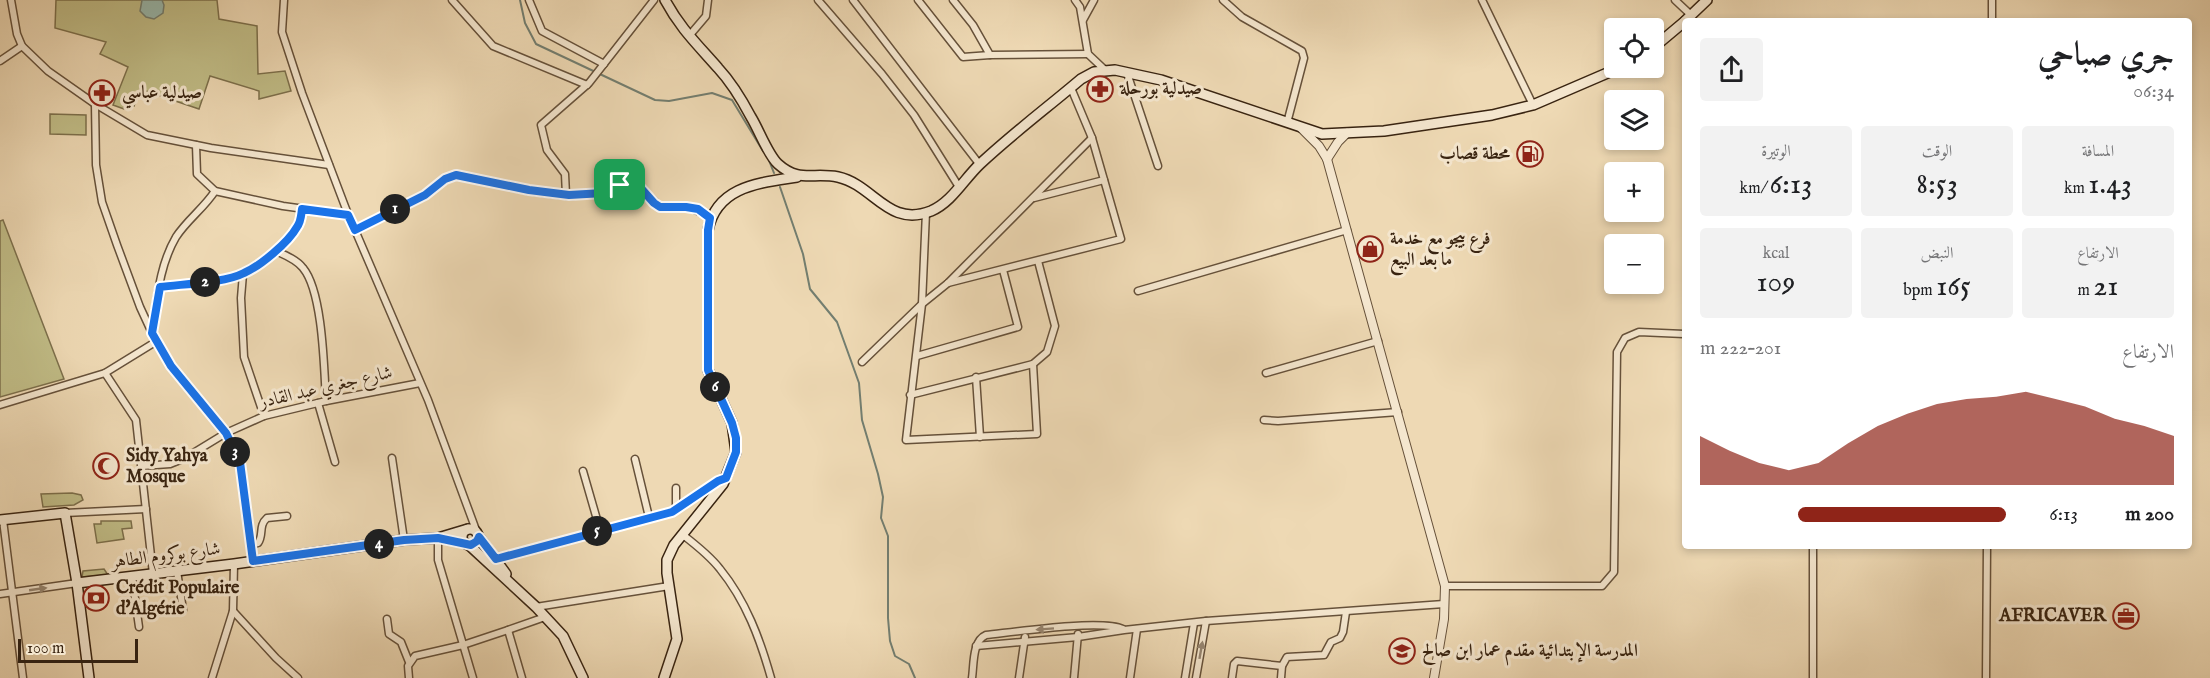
<!DOCTYPE html>
<html lang="ar">
<head>
<meta charset="utf-8">
<style>
	:root { --surface:#fff; --page:#f2f2f2; --text:#202124; --muted:#757577; --accent:#8f2418 }
	body { margin:0; font-family:"IM FELL English",Amiri,serif; background:var(--page); color:var(--text); direction:rtl; height:100vh; display:flex; flex-direction:column; font-size:22px; white-space:nowrap }
	* { box-sizing:border-box; margin:0 }
	p { font-size:20px; color:var(--muted) }
	.icon { flex:none; width:33px; height:33px; fill:none; stroke:currentColor; stroke-width:2; stroke-linecap:round; stroke-linejoin:round }
	.map { position:relative; flex:1; overflow:hidden; direction:ltr }
	.drawer { position:absolute; left:1682px; top:18px; width:510px; height:531px; display:flex; flex-direction:column; background:var(--surface); border-radius:6px; box-shadow:0 3px 9px #0003; direction:rtl }
	.drawer>* { flex:none }
	.tools { position:absolute; left:1604px; top:18px; display:grid; gap:12px }
	.tools a { display:grid; place-items:center; width:60px; height:60px; border-radius:6px; background:var(--surface); box-shadow:0 3px 9px #0003; font-size:30px }
	.scale { position:absolute; left:18px; bottom:15px; width:120px; box-sizing:border-box; padding-left:6px; border:3px solid #392411; border-top:0; font-size:16px; line-height:21px; white-space:nowrap; color:#392411; -webkit-text-stroke:4px #f4e6ce; paint-order:stroke }
	.pin { position:absolute; display:grid; place-items:center; width:51px; height:51px; color:#fff; margin:-26px; border-radius:12px; box-shadow:0 3px 9px #0006 }
	.km { position:absolute; width:30px; height:30px; margin:-15px; border-radius:50%; background:#222; color:#fff; font-size:16px; line-height:30px; text-align:center }
	.round { display:grid; place-items:center; flex:none; width:63px; height:63px; border-radius:6px; background:var(--page) }
	.summary { display:flex; align-items:center; justify-content:space-between; height:102px; padding:0 18px }
	h1 { font-size:33px; font-weight:600; line-height:45px }
	.metrics { display:grid; grid-template-columns:repeat(3,1fr); gap:9px; height:102px; padding:6px 18px }
	.metrics div { display:grid; align-content:center; border-radius:6px; background:var(--page); text-align:center }
	.metrics b { font-size:30px; font-weight:600 }
	.metrics small { font-size:16px; font-weight:400 }
	.metrics p { font-size:16px }
	.chart { height:168px; padding:12px 18px }
	.chart p { display:flex; justify-content:space-between }
	.chart svg { width:100%; height:108px; margin-top:6px; fill:var(--accent); opacity:.7 }
	ul { padding:0 18px; list-style:none; font-size:20px }
	li { display:grid; grid-template-columns:96px 72px 1fr; align-items:center; height:45px }
	li i { height:15px; border-radius:8px; background:var(--accent) }
	.map>svg:first-child { display:block }
	.green { fill:#c1bd87; stroke:#7d704c; stroke-width:1.5 }
	.water { fill:#99baaf; stroke:#737e70; stroke-width:1.5 }
	.lines { fill:none; stroke-linecap:round; stroke-linejoin:round }
	.stream { stroke:#737e70; stroke-width:2 }
	.minor-casing { stroke:#66513a; stroke-width:9 }
	.tertiary-casing { stroke:#66513a; stroke-width:10 }
	.secondary-casing { stroke:#392411; stroke-width:12 }
	.minor { stroke:#f4e6ce; stroke-width:6 }
	.tertiary { stroke:#f4e6ce; stroke-width:8 }
	.secondary { stroke:#f4e6ce; stroke-width:9 }
	.oneway { fill:#968570 }
	.route-casing { stroke:#fff; stroke-width:12 }
	.route { stroke:#1a73e8; stroke-width:8 }
	.labels { text-anchor:middle; dominant-baseline:central; stroke-width:6; stroke-linejoin:round; paint-order:stroke }
	.poi-label { font-size:18px; font-weight:bold; fill:#392411; stroke:#f4e6ce; text-anchor:start }
	.street-label { font-size:18px; fill:#392411; stroke:#f4e6ce }
</style>
</head>
<body>
<div class="map">
<svg width="2210" height="678" viewBox="0 0 2210 678">
	<rect width="100%" height="100%" fill="#eed9b4"/>
	<filter id="stains"><feTurbulence type="fractalNoise" baseFrequency=".00333" numOctaves="4"/><feColorMatrix values="0 0 0 0 .2 0 0 0 0 .09 0 0 0 0 .02 0 0 0 .5 -.17"/></filter>
	<radialGradient id="worn" r=".72"><stop offset=".6" stop-color="#630" stop-opacity="0"/><stop offset="1" stop-color="#630" stop-opacity=".3"/></radialGradient>
	<g class="green">
		<polygon points="56,0 217,0 219,19 257,26 258,74 285,71 291,91 259,99 259,91 210,76 199,109 140,89 134,106 125,104 124,109 113,105 128,67 100,54 106,42 55,28"/>
		<polygon points="50,114 86,115 86,135 50,134"/>
		<polygon points="3,220 64,379 0,397 0,221"/>
		<polygon points="72,493 81,495 83,500 74,505 43,507 41,494"/>
		<polygon points="101,521 131,521 132,528 122,529 124,539 97,543 94,524 101,524"/>
		<polygon points="104,569 108,575 82,577 83,571"/>
	</g>
	<polygon class="water" points="142,0 162,0 164,5 163,13 154,19 146,17 140,11"/>
	<g class="lines">
		<g class="stream">
			<polyline points="520,0 525,23 536,44 655,100 669,101 712,93 732,100 763,151"/>
			<polyline points="768,158 774,173"/>
			<polyline points="780,187 803,254 810,289 837,322 859,383 862,420 878,474 883,497 881,518 888,536 888,618 890,641 895,656 909,664 915,678"/>
		</g>
		<g class="minor-casing">
			<g id="minor">
				<polyline points="11,0 17,34 22,46 48,71 95,104 147,135 211,148 329,165"/>
				<polyline points="284,0 282,32 302,93 346,209 428,400 476,530"/>
				<polyline points="452,0 493,46 587,85"/>
				<polyline points="529,0 542,31 604,64"/>
				<polyline points="818,0 882,74 914,115 959,187"/>
				<polyline points="853,0 980,165"/>
				<polyline points="918,0 963,57 990,55"/>
				<polyline points="953,0 973,25 990,55 1088,54"/>
				<polyline points="1075,0 1080,7 1088,54 1106,71"/>
				<polyline points="1223,0 1242,17 1302,51 1304,58 1287,123"/>
				<polyline points="1482,0 1533,105"/>
				<polyline points="1675,0 1691,15"/>
				<polyline points="1992,0 1992,21"/>
				<polyline points="1083,20 1094,0"/>
				<polyline points="689,36 706,16 708,0"/>
				<polyline points="0,61 22,46"/>
				<polyline points="1127,73 1158,166"/>
				<polyline points="95,104 96,165 102,202 117,245 140,307 152,333 171,366 226,433 240,462 253,561"/>
				<polyline points="196,145 197,174 215,191 283,206 348,215"/>
				<polyline points="566,195 565,174 547,150 541,125 589,83 654,0"/>
				<polyline points="1034,198 1104,180"/>
				<polyline points="926,212 922,304 906,440 1037,434 1033,364"/>
				<path d="M355 230 425 195 445 179 456 175 529 191 569 196 604 193 620 185H638L660 207C683 210 689 203 710 218"/>
				<path d="M276 251C285 255 297 260 303 268 323 292 324 369 326 401"/>
				<polyline points="243,274 241,298 244,357 264,416"/>
				<polyline points="948,283 1121,239 1092,138 1071,88"/>
				<path d="M160 287C182 284 224 283 244 273 260 266 288 243 297 227 301 222 301 216 302 209"/>
				<polyline points="1138,291 1347,230"/>
				<path d="M152 333C157 300 159 266 176 237 187 220 204 208 215 191"/>
				<polyline points="917,356 1018,327 1003,270"/>
				<polyline points="862,362 922,304 948,283 1092,138"/>
				<polyline points="105,373 136,420 153,574"/>
				<polyline points="1266,373 1378,341"/>
				<polyline points="976,377 980,437"/>
				<polyline points="910,395 1033,364 1047,352 1055,326 1038,261"/>
				<polyline points="318,403 335,462"/>
				<polyline points="0,405 105,373 157,341"/>
				<polyline points="1264,420 1278,421 1398,412"/>
				<polyline points="392,458 404,540"/>
				<polyline points="635,459 649,517"/>
				<polyline points="142,466 170,464 185,458 226,433 264,416 326,401 420,383"/>
				<polyline points="583,471 600,530"/>
				<polyline points="676,488 676,509"/>
				<polyline points="65,513 146,509"/>
				<polyline points="3,520 23,678"/>
				<path d="M683 535C696 545 710 556 720 569 746 601 760 639 771 678"/>
				<polyline points="438,538 438,560 473,678"/>
				<path d="M250 545 258 543C264 535 258 526 267 518L287 516"/>
				<polyline points="496,559 672,512 718,481 725,478"/>
				<polyline points="177,571 183,610"/>
				<polyline points="132,577 139,627"/>
				<polyline points="1445,586 1602,586 1614,572 1617,352 1625,338 1639,332 1684,334"/>
				<polyline points="0,594 77,583"/>
				<polyline points="536,607 669,586"/>
				<polyline points="233,611 276,658 298,678"/>
				<polyline points="387,619 389,634 401,642 409,662"/>
				<polyline points="508,630 545,617"/>
				<polyline points="976,646 1078,637 1124,630 1206,621 1444,604"/>
				<polyline points="212,678 233,611 234,564"/>
				<polyline points="409,678 408,666 415,656 463,645 508,630 522,678"/>
				<path d="M972 678C974 665 972 641 986 635 1014 632 1101 619 1123 629"/>
				<polyline points="1019,678 1025,637"/>
				<polyline points="1074,678 1078,634"/>
				<polyline points="1130,678 1137,629"/>
				<polyline points="1185,678 1194,623"/>
				<polyline points="1196,678 1206,621"/>
				<polyline points="1232,678 1234,664 1237,661 1282,666"/>
				<polyline points="1281,678 1282,666 1287,657 1324,655 1331,642 1340,638 1343,632 1346,612"/>
				<polyline points="1813,678 1813,546"/>
				<polyline points="1986,678 1987,546"/>
			</g>
		</g>
		<g class="tertiary-casing">
			<g id="tertiary">
				<polyline points="1301,128 1319,146 1327,159 1445,586 1444,619 1434,678"/>
				<polyline points="1327,159 1338,142 1347,133"/>
			</g>
		</g>
		<g class="secondary-casing">
			<g id="secondary">
				<path d="M665 0C680 28 697 44 718 68 731 82 742 100 751 117 759 130 768 155 778 164 799 183 813 172 838 177 874 185 888 228 931 211 952 202 964 179 980 164 1012 134 1048 107 1081 79L1094 72 1115 70 1161 80 1322 134 1384 131 1492 115 1533 105 1619 68"/>
				<polyline points="1685,21 1707,0"/>
				<polyline points="1653,48 1684,22"/>
				<polyline points="0,520 65,513 77,583 89,678"/>
				<circle cx="470" cy="537" r="8"/>
				<polyline points="479,537 506,574"/>
				<polyline points="469,545 536,607 563,636 583,678"/>
				<polyline points="77,583 234,564 404,540 438,538 468,529"/>
				<path d="M664 678 677 639 667 573V560L674 545 723 484 736 452 732 423 708 370V230C717 186 759 183 797 177"/>
			</g>
		</g>
		<use href="#minor" class="minor"/>
		<use href="#tertiary" class="tertiary"/>
		<use href="#secondary" class="secondary"/>
	</g>
	<defs><path id="oneway-solid" d="M-6-.8H1V-3.2L6.5 0L1 3.2V.8H-6Z" transform="scale(1.5)"/></defs>
	<g class="oneway">
		<use href="#oneway-solid" transform="translate(38 589) rotate(-8)"/>
		<use href="#oneway-solid" transform="translate(1045 629) rotate(176)"/>
		<use href="#oneway-solid" transform="translate(1201 650) rotate(-80)"/>
	</g>
	<g class="lines">
		<g class="route-casing">
			<path id="route" d="M456 175 529 190 569 195 604 193 620 185H638L654 203 660 207H686L698 209 710 218 708 230V370L732 423 736 438V452L726 478 718 481 672 512 496 559 479 537 477 541 471 545 438 538 404 540 253 561 240 462 226 433 171 366 152 333 160 287C182 284 225 283 244 273 260 266 288 243 297 227 301 222 301 216 302 209L348 215 355 230 425 195 445 179Z"/>
		</g>
		<use href="#route" class="route"/>
	</g>
	<defs>
		<g id="pharmacy-ring" transform="scale(1.35)"><circle r="9.5" fill="#f4e6ce" stroke="#8f2418" stroke-width="1.5"/><path d="M-2-6h4v4h4v4h-4v4h-4v-4h-4v-4h4Z" fill="#8f2418"/></g>
		<g id="fuel-ring" transform="scale(1.35)"><circle r="9.5" fill="#f4e6ce" stroke="#8f2418" stroke-width="1.5"/><path d="M-5.5-6h7V0h2V4h1.3V-2.5L3-4.5l.8-.8L6-3V5H2.5V1h-1V6h-7ZM-4.2-4.7v3.2H.2V-4.7Z" fill="#8f2418"/></g>
		<g id="shop-ring" transform="scale(1.35)"><circle r="9.5" fill="#f4e6ce" stroke="#8f2418" stroke-width="1.5"/><path d="M-5-2.5h2.3a2.7 3.5 0 0 1 5.4 0H5L5.5 6h-11ZM-1.5-2.5h3a1.5 2.3 0 0 0-3 0Z" fill="#8f2418"/></g>
		<g id="mosque-ring" transform="scale(1.35)"><circle r="9.5" fill="#f4e6ce" stroke="#8f2418" stroke-width="1.5"/><path d="M3.5-4.9A6 6 0 1 0 3.5 4.9A5 5 0 1 1 3.5-4.9Z" fill="#8f2418"/></g>
		<g id="bank-ring" transform="scale(1.35)"><circle r="9.5" fill="#f4e6ce" stroke="#8f2418" stroke-width="1.5"/><path d="M-6-4H6V4H-6ZM0-2.3a2.3 2.3 0 1 0 0 4.6a2.3 2.3 0 1 0 0-4.6Z" fill="#8f2418"/></g>
		<g id="office-ring" transform="scale(1.35)"><circle r="9.5" fill="#f4e6ce" stroke="#8f2418" stroke-width="1.5"/><path d="M-6-3h4V-5.5h4V-3h4V5H-6ZM-1-4.5V-3h2v-1.5ZM-6 0V1H6V0Z" fill="#8f2418"/></g>
		<g id="school-ring" transform="scale(1.35)"><circle r="9.5" fill="#f4e6ce" stroke="#8f2418" stroke-width="1.5"/><path d="M0-5L7-2L0 1L-7-2ZM-4 1L0 2.5L4 1V4Q0 6-4 4Z" fill="#8f2418"/></g>
	</defs>
	<g fill-rule="evenodd">
		<use href="#pharmacy-ring" x="1100" y="89"/>
		<use href="#pharmacy-ring" x="102" y="93"/>
		<use href="#fuel-ring" x="1530" y="154"/>
		<use href="#shop-ring" x="1370" y="249"/>
		<use href="#mosque-ring" x="106" y="466"/>
		<use href="#bank-ring" x="96" y="598"/>
		<use href="#office-ring" x="2126" y="616"/>
		<use href="#school-ring" x="1402" y="651"/>
	</g>
	<g class="labels">
		<g class="poi-label">
			<text x="1120" y="89">صيدلية بورحلة</text>
			<text x="122" y="93">صيدلية عباسي</text>
			<text x="1510" y="154" text-anchor="end">محطة قصاب</text>
			<text x="1390" y="239">فرع بيجو مع خدمة<tspan x="1390" dy="21">ما بعد البيع</tspan></text>
			<text x="126" y="456">Sidy Yahya<tspan x="126" dy="21">Mosque</tspan></text>
			<text x="116" y="588">Crédit Populaire<tspan x="116" dy="21">d'Algérie</tspan></text>
			<text x="2106" y="616" text-anchor="end">AFRICAVER</text>
			<text x="1422" y="651">المدرسة الإبتدائية مقدم عمار ابن صالح</text>
		</g>
		<g class="street-label">
			<text transform="translate(326 388) rotate(-13)">شارع جغري عبد القادر</text>
			<text transform="translate(166 556) rotate(-7)">شارع بوكروم الطاهر</text>
		</g>
	</g>
	<rect width="100%" height="100%" filter="url(#stains)"/>
	<rect width="100%" height="100%" fill="url(#worn)"/>
</svg>
<div class="tools">
<a><svg class="icon" aria-label="locate" viewBox="0 0 24 24"><circle cx="12" cy="12" r="6"/><path d="M12 2v4M12 18v4M2 12h4M18 12h4"/></svg></a>
<a><svg class="icon" aria-label="layers" viewBox="0 0 24 24"><path d="M12 4l9 5-9 5-9-5zM3 14l9 5 9-5"/></svg></a>
<a>+</a>
<a>−</a>
</div>
<div class="scale">100 m</div>
<div class="pin" style="left:620px;top:185px;background:#1e9e55"><svg class="icon" aria-label="arrive" viewBox="0 0 24 24"><path d="M6 21V4h12l-3 4 3 4H6"/></svg></div>
<b class="km" style="left:395px;top:209px">1</b>
<b class="km" style="left:205px;top:282px">2</b>
<b class="km" style="left:235px;top:452px">3</b>
<b class="km" style="left:379px;top:544px">4</b>
<b class="km" style="left:597px;top:531px">5</b>
<b class="km" style="left:715px;top:387px">6</b>
<section class="drawer">
<div class="summary"><div><h1>جري صباحي</h1><p>06:34</p></div><a class="round"><svg class="icon" aria-label="share" viewBox="0 0 24 24"><path d="M12 15V3M7 8l5-5 5 5M5 13v7h14v-7"/></svg></a></div>
<div class="metrics">
<div><p>المسافة</p><b>1.43<small> km</small></b></div>
<div><p>الوقت</p><b>8:53</b></div>
<div><p>الوتيرة</p><b>6:13<small> /km</small></b></div>
</div>
<div class="metrics">
<div><p>الارتفاع</p><b>21<small> m</small></b></div>
<div><p>النبض</p><b>165<small> bpm</small></b></div>
<div><p>kcal</p><b>109</b></div>
</div>
<div class="chart"><p><span>الارتفاع</span>201–222 m</p>
<svg viewBox="0 0 160 44" preserveAspectRatio="none"><path d="M0 44V24L10 30L20 35L30 38L40 35L50 27L60 20L70 15L80 11L90 9L100 8L110 6L120 9L130 12L140 17L150 20L160 24V44z"/></svg>
</div>
<ul>
<li><b>200 m</b>6:13<i style="width:68%"></i></li>
</ul>
</section>
</div>
</body>
</html>
